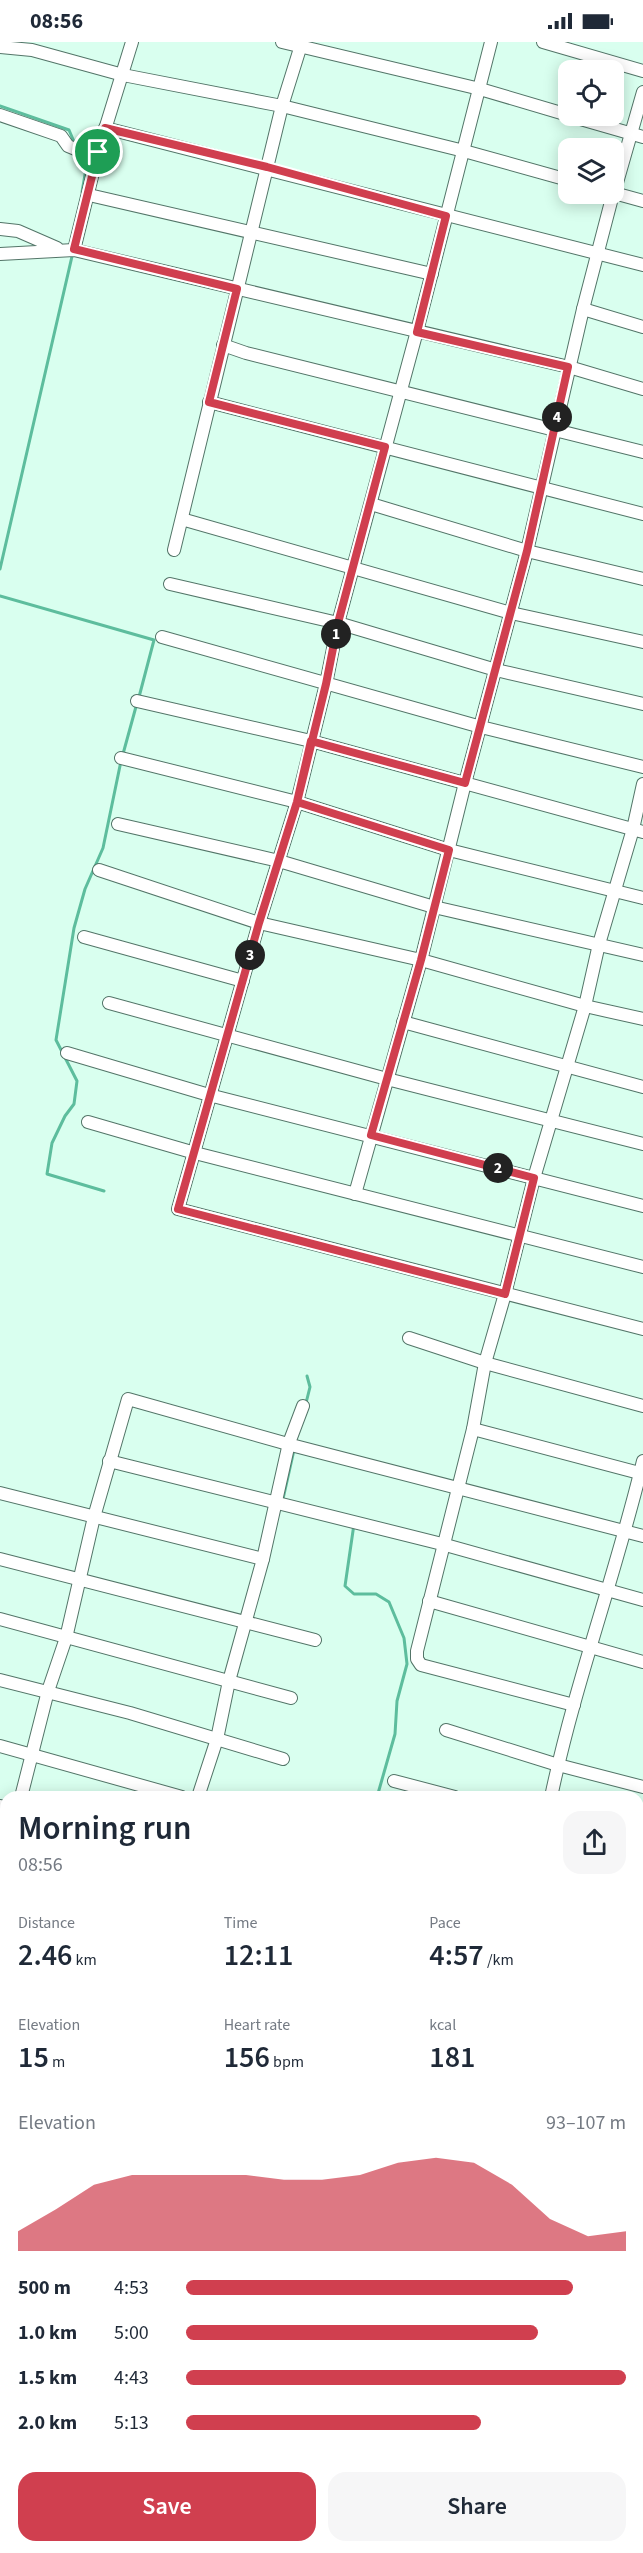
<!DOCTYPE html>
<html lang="en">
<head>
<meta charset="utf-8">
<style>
	:root { --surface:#fff; --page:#f6f6f7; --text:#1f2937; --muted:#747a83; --accent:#d03f4f }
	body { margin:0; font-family:"Source Sans 3",sans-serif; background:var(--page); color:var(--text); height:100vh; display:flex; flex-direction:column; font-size:22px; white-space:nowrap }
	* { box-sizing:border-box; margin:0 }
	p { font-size:20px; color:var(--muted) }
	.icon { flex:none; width:33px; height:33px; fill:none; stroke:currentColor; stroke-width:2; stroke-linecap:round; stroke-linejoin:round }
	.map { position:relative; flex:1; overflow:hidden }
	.sheet { position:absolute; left:0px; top:1749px; width:644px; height:762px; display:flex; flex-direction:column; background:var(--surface); border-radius:18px 18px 0 0; box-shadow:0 3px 15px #0003 }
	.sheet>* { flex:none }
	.fabs { position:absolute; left:558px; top:18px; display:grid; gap:12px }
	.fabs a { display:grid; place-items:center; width:66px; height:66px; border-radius:12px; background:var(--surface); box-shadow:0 3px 15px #0003; font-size:30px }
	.pin { position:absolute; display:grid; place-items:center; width:51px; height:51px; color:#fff; margin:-26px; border:3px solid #fff; border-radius:50%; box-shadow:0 2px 6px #0007 }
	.km { position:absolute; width:30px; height:30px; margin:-15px; border-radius:50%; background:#222; color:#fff; font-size:16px; line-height:30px; text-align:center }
	.round { display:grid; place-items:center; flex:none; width:63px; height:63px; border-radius:18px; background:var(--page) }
	.headline { display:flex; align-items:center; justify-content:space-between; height:102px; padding:0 18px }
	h1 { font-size:33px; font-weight:600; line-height:45px }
	.figures { display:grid; grid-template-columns:repeat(3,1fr); gap:9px; height:102px; padding:6px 18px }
	.figures div { display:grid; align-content:center }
	.figures b { font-size:30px; font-weight:600 }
	.figures small { font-size:16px; font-weight:400 }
	.figures p { font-size:16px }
	.chart { height:168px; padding:12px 18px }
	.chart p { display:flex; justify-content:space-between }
	.chart svg { width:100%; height:108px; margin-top:6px; fill:var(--accent); opacity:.7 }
	.primary-button { display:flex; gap:12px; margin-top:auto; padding:12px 18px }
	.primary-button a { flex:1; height:69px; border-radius:18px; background:var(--accent); color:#fff; font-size:24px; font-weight:600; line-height:69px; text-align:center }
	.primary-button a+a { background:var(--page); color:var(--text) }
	ul { padding:0 18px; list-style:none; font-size:20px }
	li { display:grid; grid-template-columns:96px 72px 1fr; align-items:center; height:45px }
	li i { height:15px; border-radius:8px; background:var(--accent) }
	.status { display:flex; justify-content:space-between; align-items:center; height:42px; padding:0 30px; background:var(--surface); direction:ltr }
	.status svg { height:16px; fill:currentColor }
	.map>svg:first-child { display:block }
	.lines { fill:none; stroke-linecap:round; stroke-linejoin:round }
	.stream { stroke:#5dbd9d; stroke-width:3 }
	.minor-casing { stroke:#537568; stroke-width:14 }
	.minor { stroke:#fff; stroke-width:12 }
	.route-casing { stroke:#fff; stroke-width:12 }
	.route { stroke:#d03f4f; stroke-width:8 }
</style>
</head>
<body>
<div class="status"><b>08:56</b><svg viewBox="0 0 49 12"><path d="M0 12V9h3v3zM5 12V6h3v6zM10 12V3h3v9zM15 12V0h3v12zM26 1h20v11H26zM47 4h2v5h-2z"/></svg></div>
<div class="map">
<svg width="643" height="2511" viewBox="0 0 643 2511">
	<rect width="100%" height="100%" fill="#d9ffef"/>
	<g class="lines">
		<g class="stream">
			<polyline points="0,64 69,88 75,102"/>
			<polyline points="80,114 86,127 82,150"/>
			<polyline points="0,527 73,210"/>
			<polyline points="0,554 154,598 139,655"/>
			<polyline points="123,712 137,661"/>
			<polyline points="104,1149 47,1132 52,1101 65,1074 74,1062 77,1039 56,998 74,886 85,847 103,806 121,719"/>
			<polyline points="306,1361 310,1345 307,1334"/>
			<polyline points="283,1457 294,1408"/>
			<polyline points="354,1482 345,1544 354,1552 376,1552 389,1560 404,1596 407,1622 397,1659 395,1692 377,1755"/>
			<polyline points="178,2511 180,2505"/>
		</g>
		<g class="minor-casing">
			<g id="minor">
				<polyline points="282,0 480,47 568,73"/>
				<polyline points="491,0 417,289 338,581 326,642 297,760 259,881 178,1167 643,1287"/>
				<polyline points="543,0 643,29"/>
				<polyline points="0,5 32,8 123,33 282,64 464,109 568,138"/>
				<polyline points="643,50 614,151 643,159"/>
				<polyline points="0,73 61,94 68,104 97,116"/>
				<polyline points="570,74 643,95"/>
				<polyline points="105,86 643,223"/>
				<polyline points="89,153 432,232"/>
				<polyline points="0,187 18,189 57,206"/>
				<polyline points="74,208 98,110 132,0"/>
				<polyline points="0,212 74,208 569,325 643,347"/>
				<polyline points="583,267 643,285"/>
				<polyline points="223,303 246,311 643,410"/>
				<polyline points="209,360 643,472"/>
				<polyline points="371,462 527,509 643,537"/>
				<polyline points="185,478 511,571 643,600"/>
				<polyline points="174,508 282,64 302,0"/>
				<polyline points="170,542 338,581 496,628 643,662"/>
				<polyline points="162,595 481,685 643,725"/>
				<polyline points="137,659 311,699 643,790"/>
				<polyline points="121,716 297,760 449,808 643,856"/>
				<polyline points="118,782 279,819 434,865 643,913"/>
				<polyline points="99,828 259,881 421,918 585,964 643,977"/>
				<polyline points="84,895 243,939"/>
				<polyline points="109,961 387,1037 643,1102"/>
				<polyline points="403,980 643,1045"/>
				<polyline points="67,1011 209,1053 643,1164"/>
				<polyline points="88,1080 195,1111 643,1225"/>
				<polyline points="355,1152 421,918 465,741 527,509 583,267 613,152"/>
				<polyline points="409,1296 485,1321 643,1364"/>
				<polyline points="473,1387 643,1432"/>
				<polyline points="109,1419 442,1502 643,1558"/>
				<polyline points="0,1451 263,1517"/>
				<polyline points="0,1517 315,1598"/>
				<polyline points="429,1559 643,1620"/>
				<polyline points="0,1577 291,1656"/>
				<polyline points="0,1638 130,1671 283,1717"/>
				<polyline points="574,1663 421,1623 417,1617 417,1609 473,1387 485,1321 505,1252 534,1136 585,964 599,902 633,787 643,742"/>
				<polyline points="446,1688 558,1723 643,1745"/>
				<polyline points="0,1704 182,1755"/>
				<polyline points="394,1739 455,1755"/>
				<polyline points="21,1755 48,1649 66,1596 94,1475 128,1357 295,1404 643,1494"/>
				<polyline points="198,1755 217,1697 229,1639 263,1517 289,1401 303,1364"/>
				<path d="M551 1755C575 1641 616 1532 643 1419"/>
				<polyline points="0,1764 6,1766"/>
				<polyline points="638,1809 643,1810"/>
				<polyline points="0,1837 6,1814"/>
				<polyline points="638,1871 643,1873"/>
				<polyline points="0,1892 6,1893"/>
				<polyline points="638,1937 643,1939"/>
				<polyline points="0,1954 6,1956"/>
				<polyline points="638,1997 643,1999"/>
				<polyline points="0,2017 6,2019"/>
				<polyline points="638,2076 643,2056"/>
				<polyline points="0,2080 6,2081"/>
				<polyline points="638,2124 643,2125"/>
				<polyline points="0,2140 6,2141"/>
				<polyline points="638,2185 643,2187"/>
				<polyline points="0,2205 6,2207"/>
				<polyline points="638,2249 643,2250"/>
				<polyline points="0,2265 6,2266"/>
				<polyline points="638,2313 643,2314"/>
				<polyline points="0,2328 6,2330"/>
				<polyline points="638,2375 643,2377"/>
				<polyline points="0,2390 6,2392"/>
				<polyline points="638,2436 643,2437"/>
				<polyline points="0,2455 6,2456"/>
				<polyline points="638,2499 643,2500"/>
				<polyline points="191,2505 213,2511"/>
				<polyline points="421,2505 442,2511"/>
				<polyline points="4,2511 6,2501"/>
				<polyline points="351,2511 352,2505"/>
				<polyline points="523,2511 524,2505"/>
			</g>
		</g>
		<use href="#minor" class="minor"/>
	</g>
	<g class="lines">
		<g class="route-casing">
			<polyline id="route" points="98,110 74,207 237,247 209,360 385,405 338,581 326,642 297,760 449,808 421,918 371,1093 534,1136 505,1252 178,1167 259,881 297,760 311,699 465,741 527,509 568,325 417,290 446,174 267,125 105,86 98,110"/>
		</g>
		<use href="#route" class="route"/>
	</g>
</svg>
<div class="fabs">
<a><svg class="icon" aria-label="locate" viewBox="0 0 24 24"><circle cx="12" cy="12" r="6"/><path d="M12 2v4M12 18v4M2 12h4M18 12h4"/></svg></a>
<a><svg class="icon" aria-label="layers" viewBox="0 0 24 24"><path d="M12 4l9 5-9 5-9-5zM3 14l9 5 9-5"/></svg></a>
</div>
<div class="pin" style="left:98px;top:110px;background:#1e9e55"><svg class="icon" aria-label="arrive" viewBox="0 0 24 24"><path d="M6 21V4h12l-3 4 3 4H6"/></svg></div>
<b class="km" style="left:336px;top:592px">1</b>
<b class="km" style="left:498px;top:1126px">2</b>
<b class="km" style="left:250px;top:913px">3</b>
<b class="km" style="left:557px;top:375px">4</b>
<section class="sheet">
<div class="headline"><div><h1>Morning run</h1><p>08:56</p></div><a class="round"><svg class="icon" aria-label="share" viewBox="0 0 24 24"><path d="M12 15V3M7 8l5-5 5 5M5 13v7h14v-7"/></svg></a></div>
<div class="figures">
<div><p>Distance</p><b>2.46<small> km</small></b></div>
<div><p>Time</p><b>12:11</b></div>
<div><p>Pace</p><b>4:57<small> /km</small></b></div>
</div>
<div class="figures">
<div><p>Elevation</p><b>15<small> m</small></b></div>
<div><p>Heart rate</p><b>156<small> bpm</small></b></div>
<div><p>kcal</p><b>181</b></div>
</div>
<div class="chart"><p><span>Elevation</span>93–107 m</p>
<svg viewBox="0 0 160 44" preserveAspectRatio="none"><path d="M0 44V36L10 27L20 17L30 13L40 13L50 13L60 13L70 15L80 15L90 13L100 8L110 6L120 8L130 17L140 31L150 38L160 36V44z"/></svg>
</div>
<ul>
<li><b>500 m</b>4:53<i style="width:88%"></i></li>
<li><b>1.0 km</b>5:00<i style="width:80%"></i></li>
<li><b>1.5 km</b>4:43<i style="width:100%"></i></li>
<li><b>2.0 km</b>5:13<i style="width:67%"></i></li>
</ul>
<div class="primary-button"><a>Save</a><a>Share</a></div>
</section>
</div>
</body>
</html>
